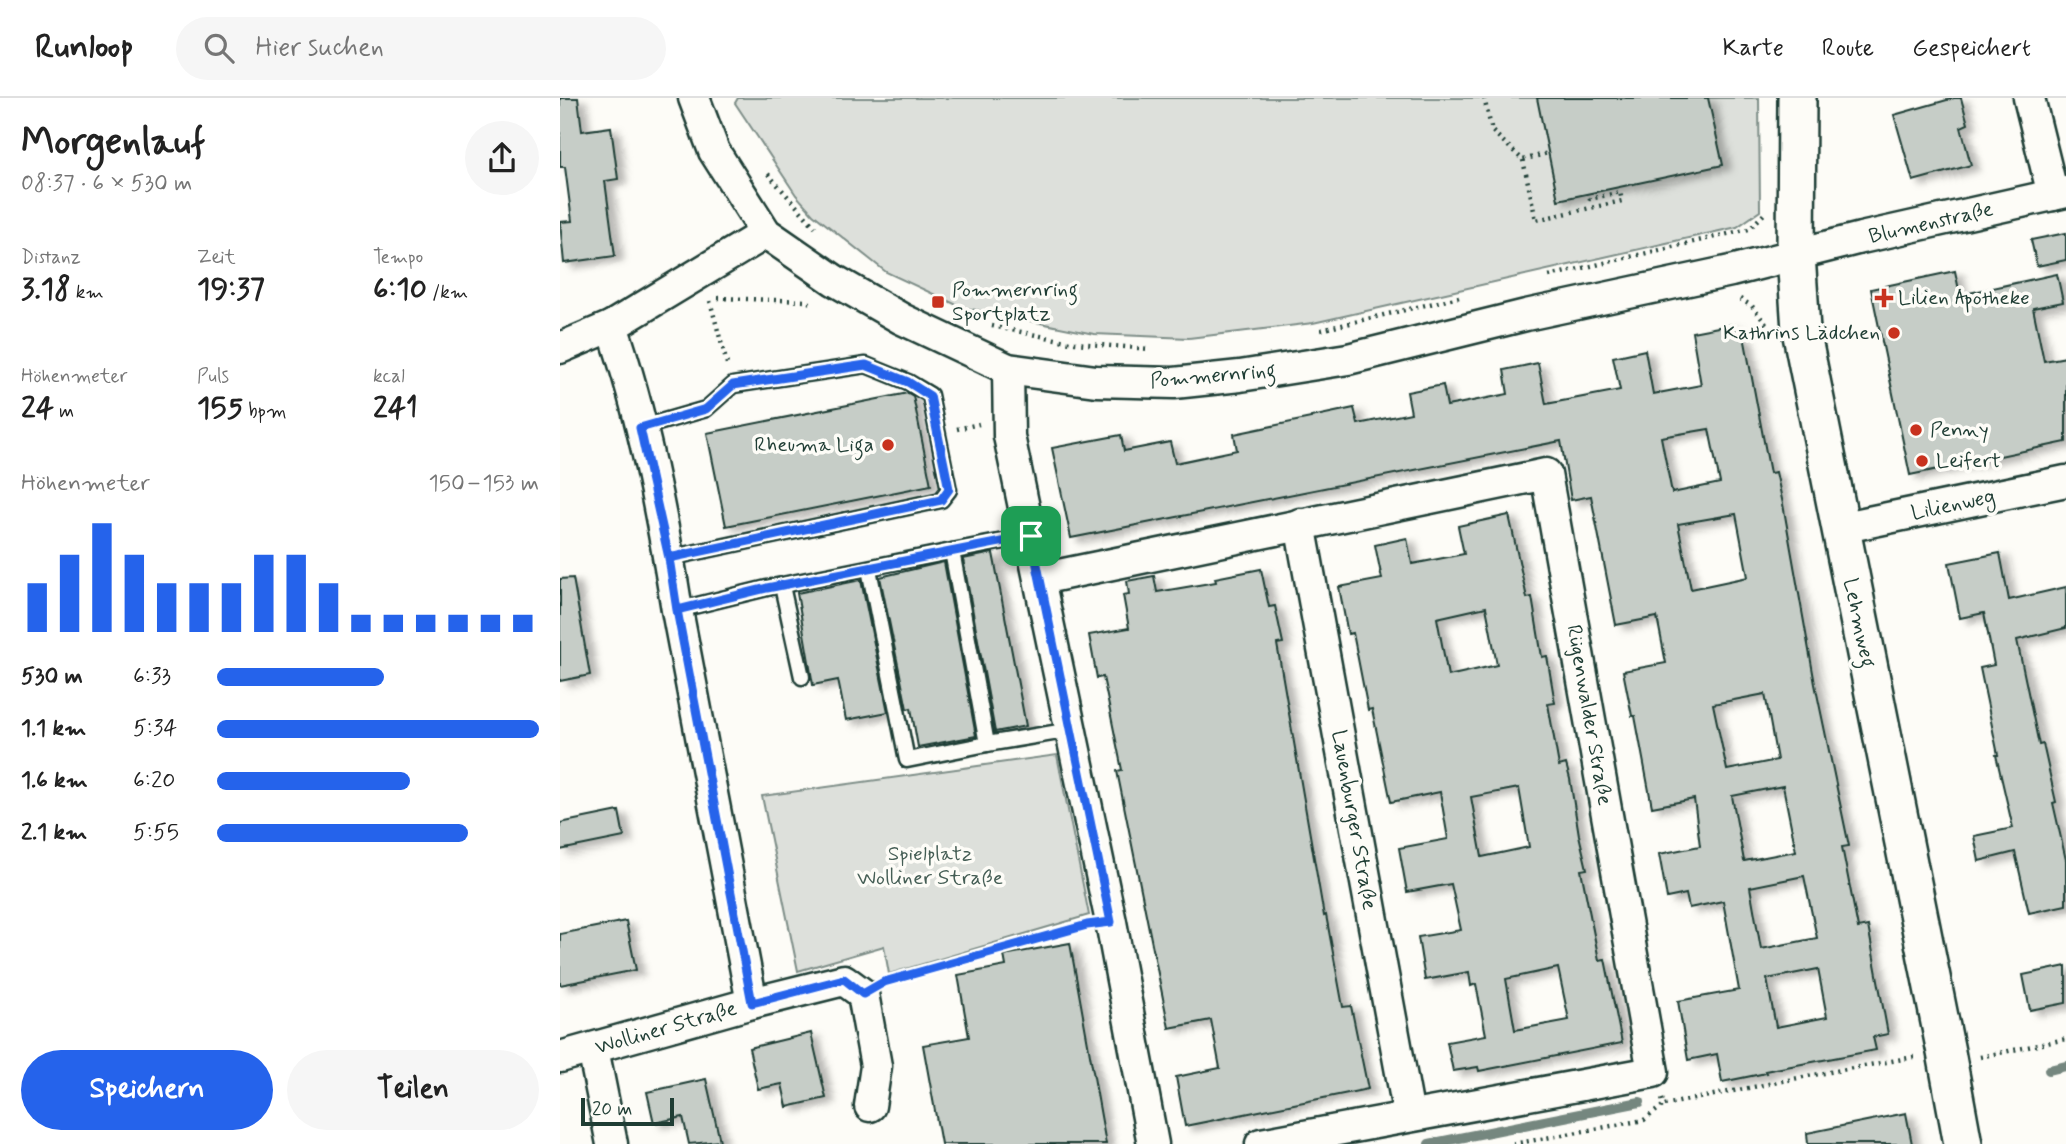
<!DOCTYPE html>
<html lang="de">
<head>
<meta charset="utf-8">
<style>
	:root { --surface:#fff; --page:#f6f6f6; --text:#222; --muted:#767676; --line:#e0e0e0; --accent:#2563eb }
	body { margin:0; font-family:Mynerve,sans-serif; background:var(--page); color:var(--text); height:100vh; display:flex; flex-direction:column; font-size:26px; white-space:nowrap }
	* { box-sizing:border-box; margin:0 }
	p { font-size:23px; color:var(--muted) }
	.icon { flex:none; width:38px; height:38px; fill:none; stroke:currentColor; stroke-width:2; stroke-linecap:round; stroke-linejoin:round }
	.map { position:relative; flex:1; overflow:hidden }
	.panel { display:flex; flex-direction:column; background:var(--surface); width:560px }
	.panel>* { flex:none }
	.scale { position:absolute; left:21px; bottom:18px; width:93px; box-sizing:border-box; padding-left:7px; border:4px solid #1f3d34; border-top:0; font-size:19px; line-height:24px; white-space:nowrap; color:#1f3d34; -webkit-text-stroke:5px #fdfcf7; paint-order:stroke }
	.pin { position:absolute; display:grid; place-items:center; width:60px; height:60px; color:#fff; margin:-30px; border-radius:14px; box-shadow:0 4px 10px #0006 }
	.round { display:grid; place-items:center; flex:none; width:74px; height:74px; border-radius:37px; background:var(--page) }
	.overview { display:flex; align-items:center; justify-content:space-between; height:119px; padding:0 21px }
	h1 { font-size:38px; font-weight:800; line-height:52px }
	.stats { display:grid; grid-template-columns:repeat(3,1fr); gap:10px; height:119px; padding:7px 21px }
	.stats div { display:grid; align-content:center }
	.stats b { font-size:30px; font-weight:800 }
	.stats small { font-size:19px; font-weight:400 }
	.stats p { font-size:19px }
	.chart { height:196px; padding:14px 21px }
	.chart p { display:flex; justify-content:space-between }
	.chart svg { width:100%; height:126px; margin-top:7px; stroke:var(--accent); stroke-width:6 }
	.action { display:flex; gap:14px; margin-top:auto; padding:14px 21px }
	.action a { flex:1; height:80px; border-radius:42px; background:var(--accent); color:#fff; font-size:28px; font-weight:800; line-height:80px; text-align:center }
	.action a+a { background:var(--page); color:var(--text) }
	ul { padding:0 21px; list-style:none; font-size:23px }
	li { display:grid; grid-template-columns:112px 84px 1fr; align-items:center; height:52px }
	li i { height:18px; border-radius:9px; background:var(--accent) }
	header { display:flex; align-items:center; gap:42px; box-sizing:border-box; height:98px; padding:0 35px; background:var(--surface); border-bottom:2px solid var(--line) }
	header strong { font-size:33px }
	nav { display:flex; gap:38px; margin-inline-start:auto; font-size:24px }
	.search { width:490px; height:63px; background:var(--page); display:flex; align-items:center; gap:18px; box-sizing:border-box; padding:0 24px; border-radius:38px; color:var(--muted); font-size:26px }
	main { display:flex; flex:1; min-height:0 }
	.map>svg:first-child { display:block }
	.green { fill:#dde0db; stroke:#7e8e88; stroke-width:2 }
	.lines { fill:none; stroke-linecap:round; stroke-linejoin:round }
	.stream { stroke:#75877f; stroke-width:10 }
	.building { fill:#c6cdc7; stroke:#1f3d34; stroke-width:2; fill-rule:evenodd; filter:url(#shadow) }
	.service-casing { stroke:#1f3d34; stroke-width:19 }
	.minor-casing { stroke:#1f3d34; stroke-width:35 }
	.tertiary-casing { stroke:#1f3d34; stroke-width:42 }
	.path { stroke:#1f3d34; stroke-width:4.5; stroke-dasharray:2 5; stroke-linecap:butt }
	.service { stroke:#fdfcf7; stroke-width:14 }
	.minor { stroke:#fdfcf7; stroke-width:30 }
	.tertiary { stroke:#fdfcf7; stroke-width:37 }
	.route-casing { stroke:#fff; stroke-width:14 }
	.route { stroke:#2563eb; stroke-width:9 }
	.poi-dot { fill:#c8321e; stroke:#fdfcf7; stroke-width:2.5 }
	.labels { text-anchor:middle; dominant-baseline:central; stroke-width:7; stroke-linejoin:round; paint-order:stroke }
	.street-label { font-size:21px; fill:#1f3d34; stroke:#fdfcf7 }
	.poi-label { font-size:21px; fill:#1f3d34; stroke:#fdfcf7; text-anchor:start }
	.park-label { font-size:21px; fill:#455e55; stroke:#fdfcf7 }
</style>
</head>
<body>
<header>
<strong>Runloop</strong>
<div class="search"><svg class="icon" aria-label="search" viewBox="0 0 24 24"><circle cx="10" cy="10" r="6"/><path d="M15 15l6 6"/></svg>Hier suchen</div>
<nav><a>Karte</a><a>Route</a><a>Gespeichert</a></nav>
</header>
<main>
<section class="panel">
<div class="overview"><div><h1>Morgenlauf</h1><p>08:37 · 6 × 530 m</p></div><a class="round"><svg class="icon" aria-label="share" viewBox="0 0 24 24"><path d="M12 15V3M7 8l5-5 5 5M5 13v7h14v-7"/></svg></a></div>
<div class="stats">
<div><p>Distanz</p><b>3.18<small> km</small></b></div>
<div><p>Zeit</p><b>19:37</b></div>
<div><p>Tempo</p><b>6:10<small> /km</small></b></div>
</div>
<div class="stats">
<div><p>Höhenmeter</p><b>24<small> m</small></b></div>
<div><p>Puls</p><b>155<small> bpm</small></b></div>
<div><p>kcal</p><b>241</b></div>
</div>
<div class="chart"><p><span>Höhenmeter</span>150–153 m</p>
<svg viewBox="0 0 160 44" preserveAspectRatio="none"><path d="M5 44V27M15 44V17M25 44V6M35 44V17M45 44V27M55 44V27M65 44V27M75 44V17M85 44V17M95 44V27M105 44V38M115 44V38M125 44V38M135 44V38M145 44V38M155 44V38"/></svg>
</div>
<ul>
<li><b>530 m</b>6:33<i style="width:52%"></i></li>
<li><b>1.1 km</b>5:34<i style="width:100%"></i></li>
<li><b>1.6 km</b>6:20<i style="width:60%"></i></li>
<li><b>2.1 km</b>5:55<i style="width:78%"></i></li>
</ul>
<div class="action"><a>Speichern</a><a>Teilen</a></div>
</section>
<div class="map">
<svg width="1506" height="1046" viewBox="0 0 1506 1046">
	<defs>
		<filter id="shadow"><feDropShadow dx="8" dy="4.5" stdDeviation="3.5" flood-color="#0004"/></filter>
	</defs>
	<rect width="100%" height="100%" fill="#fdfcf7"/>
	<filter id="ink" filterUnits="userSpaceOnUse"><feTurbulence type="fractalNoise" baseFrequency=".0143" numOctaves="2"/><feDisplacementMap in="SourceGraphic" scale="14" xChannelSelector="R" yChannelSelector="G"/><feConvolveMatrix kernelMatrix="1 2 1 2 8 2 1 2 1" color-interpolation-filters="sRGB"/></filter>
	<g filter="url(#ink)">
		<g class="green">
			<polygon points="178,0 1199,0 1200,113 1177,129 753,225 629,240 534,236 401,209 326,174 253,116 236,97 175,5"/>
			<polygon points="497,657 529,817 329,876 324,848 238,873 202,698"/>
		</g>
		<g class="lines">
			<g class="stream">
				<polyline points="1489,972 1506,968"/>
				<polyline points="869,1046 1080,1004"/>
			</g>
		</g>
		<g class="building">
			<polygon points="0,0 18,0 22,33 51,29 58,81 45,83 55,158 4,165 0,124 12,123 5,69 0,69"/>
			<polygon points="977,0 1148,0 1163,67 998,102"/>
			<polygon points="1394,0 1401,0 1408,26 1401,29 1411,67 1353,83 1334,17"/>
			<polygon points="1506,135 1506,162 1477,168 1471,142"/>
			<polygon points="1395,173 1400,197 1497,176 1503,204 1473,210 1484,263 1506,259 1506,344 1350,377 1311,191"/>
			<path d="M1174 226 1176 239 1184 238 1210 375 1216 374 1223 406 1255 586 1289 748 1282 749 1298 830 1308 828 1328 936 1313 939 1316 952 1205 973 1206 975 1162 984 1157 956 1128 962 1118 903 1179 892 1163 803 1129 810 1126 796 1107 800 1099 756 1140 748 1134 701 1092 709 1075 618H1072L1063 573 1106 565 1097 519 1056 527 1031 398 1011 402 1001 343 511 440 492 350 561 337 564 353 610 344 615 365 677 352 674 336 751 320V319L794 310 798 326 851 315 847 294 883 287 887 308 948 296 944 272 978 265 986 306 1060 292 1053 259 1085 252 1093 296 1141 287 1132 234ZM1149 331 1160 385 1112 395 1101 339ZM1176 416 1188 479 1131 491 1118 426ZM1205 596 1217 662 1167 672 1153 606ZM1223 688 1236 753 1184 763 1172 698ZM1244 778 1257 840 1201 851 1190 789ZM1258 871 1267 919 1216 929 1207 881Z"/>
			<polygon points="348,295 353,298 371,387 166,428 147,335"/>
			<path d="M949 417 967 500 972 499 982 559 987 558 995 605 988 606 999 668 1006 666 1010 681 1019 737 1027 771 1021 772 1039 862 1045 861 1062 945 919 973 918 969 893 973 887 944 926 937 916 886 911 888 909 874 865 882 858 839 901 832 891 786 847 794 839 750 888 741 880 694 831 704 812 611 808 612 793 535 788 536 779 489 822 481 815 447 847 440 852 466 904 456 898 428ZM926 509 937 567 888 578 877 520ZM959 690 969 749 922 759 911 699ZM998 870 1009 922 955 932 946 881Z"/>
			<polygon points="433,455 466,628 435,634 403,461"/>
			<polygon points="1440,455 1449,502 1506,489 1506,530 1457,542 1479,647 1483,646 1496,704 1493,705 1506,762 1506,807 1469,815 1455,754 1419,763 1414,738 1453,730 1436,657 1438,657 1420,570 1434,567 1424,515 1400,520 1389,465"/>
			<polygon points="384,464 416,638 358,649 351,610 347,611 320,479"/>
			<polygon points="701,471 709,509 715,508 723,545 717,546 764,818 766,817 783,909 791,908 808,991 625,1028 616,979 660,970 651,922 609,930 557,673 562,672 543,579 537,580 529,537 569,530 563,497 569,496 567,483 594,478 597,494 656,484 655,480"/>
			<polygon points="13,480 30,577 0,583 0,481"/>
			<polygon points="301,482 328,614 286,622 278,582 253,587 237,495"/>
			<polygon points="59,713 64,739 0,752 0,725"/>
			<polygon points="66,823 76,872 0,887 0,836"/>
			<polygon points="510,845 546,1046 381,1046 363,947 409,939 398,877 446,868 444,857"/>
			<polygon points="1506,868 1506,905 1470,912 1463,877"/>
			<polygon points="251,935 266,1000 227,1009 222,986 198,991 189,950"/>
			<polygon points="146,981 160,1043 129,1046 123,1019 94,1025 87,994"/>
			<polygon points="1346,1015 1352,1046 1248,1046 1247,1035"/>
		</g>
		<g class="lines">
			<g class="service-casing">
				<g id="service">
					<polyline points="80,330 146,311 173,287 306,267 348,284 370,297 389,392 381,402 109,460"/>
					<polyline points="392,453 470,438"/>
					<polyline points="309,471 347,662 427,646"/>
					<polyline points="222,488 242,579"/>
					<polyline points="117,512 207,490 392,453 427,646 511,632"/>
				</g>
			</g>
			<g class="minor-casing">
				<g id="minor">
					<polyline points="134,0 154,53 206,135 274,182 342,221 448,271 536,283 614,285 680,278 788,261 966,217 1171,173 1301,140 1506,94"/>
					<polyline points="1469,0 1493,97"/>
					<polyline points="0,250 52,228 206,135"/>
					<polyline points="448,271 449,338 551,824 593,1046"/>
					<polyline points="740,426 849,1018"/>
					<polyline points="1280,430 1506,383"/>
					<polyline points="480,481 986,376 1093,974 701,1046"/>
					<polyline points="192,905 284,882 303,896 316,968 310,1008"/>
					<polyline points="33,951 52,1046"/>
					<path d="M0 959 192 905 117 512C102 417 83 318 52 228"/>
				</g>
			</g>
			<g class="tertiary-casing">
				<polyline id="tertiary" points="1237,0 1236,157 1241,232 1386,954 1403,1046"/>
			</g>
			<g class="path">
				<polyline points="924,0 932,33 963,62 988,55"/>
				<polyline points="963,62 976,122 1062,103 1060,94 1030,101 1029,95"/>
				<polyline points="208,76 255,129"/>
				<polyline points="989,178 1189,131 1204,116"/>
				<polyline points="158,200 247,203 250,205"/>
				<polyline points="1180,201 1192,208 1206,226"/>
				<polyline points="150,203 167,266"/>
				<polyline points="432,228 515,245 590,251"/>
				<polyline points="761,232 899,199"/>
				<polyline points="397,331 419,326"/>
				<polyline points="328,883 522,829"/>
				<polyline points="1420,959 1506,941"/>
				<polyline points="1102,1001 1104,1007 1248,978 1354,959"/>
				<polyline points="953,1046 1084,1022 1104,1007"/>
			</g>
			<use href="#service" class="service"/>
			<use href="#minor" class="minor"/>
			<use href="#tertiary" class="tertiary"/>
		</g>
	</g>
	<g class="lines" filter="url(#ink)">
		<g class="route-casing">
			<polyline id="route" points="471,438 207,490 117,512 109,460 80,330 146,311 173,287 306,267 348,284 370,298 389,391 381,402 109,460 117,512 192,905 284,881 303,896 324,884 527,827 551,824 471,438"/>
		</g>
		<use href="#route" class="route"/>
	</g>
	<g class="poi-dot">
		<path d="M1320.5 189.5h7v7h7v7h-7v7h-7v-7h-7v-7h7z"/>
		<rect x="371" y="197" width="14" height="14" rx="3.5"/>
		<circle cx="1334" cy="235" r="7"/>
		<circle cx="1356" cy="332" r="7"/>
		<circle cx="328" cy="347" r="7"/>
		<circle cx="1362" cy="363" r="7"/>
	</g>
	<g class="labels">
		<g class="street-label">
			<text transform="translate(1371 125) rotate(-13)">Blumenstraße</text>
			<text transform="translate(653 278) rotate(-5)">Pommernring</text>
			<text transform="translate(1393 407) rotate(-12)">Lilienweg</text>
			<text transform="translate(1299 525) rotate(78)">Lehmweg</text>
			<text transform="translate(1029 617) rotate(80)">Rügenwalder Straße</text>
			<text transform="translate(794 722) rotate(80)">Lauenburger Straße</text>
			<text transform="translate(106 930) rotate(-16)">Wolliner Straße</text>
		</g>
		<g class="poi-label">
			<text x="392" y="192">Pommernring<tspan x="392" dy="24">Sportplatz</tspan></text>
			<text x="1338" y="200">Lilien Apotheke</text>
			<text x="1320" y="235" text-anchor="end">Kathrins Lädchen</text>
			<text x="1370" y="332">Penny</text>
			<text x="314" y="347" text-anchor="end">Rheuma Liga</text>
			<text x="1376" y="363">Leifert</text>
		</g>
		<g class="park-label">
			<text x="370" y="756">Spielplatz<tspan x="370" dy="24">Wolliner Straße</tspan></text>
		</g>
	</g>
</svg>
<div class="scale">20 m</div>
<div class="pin" style="left:471px;top:438px;background:#1e9e55"><svg class="icon" aria-label="arrive" viewBox="0 0 24 24"><path d="M6 21V4h12l-3 4 3 4H6"/></svg></div>
</div>
</main>
</body>
</html>
